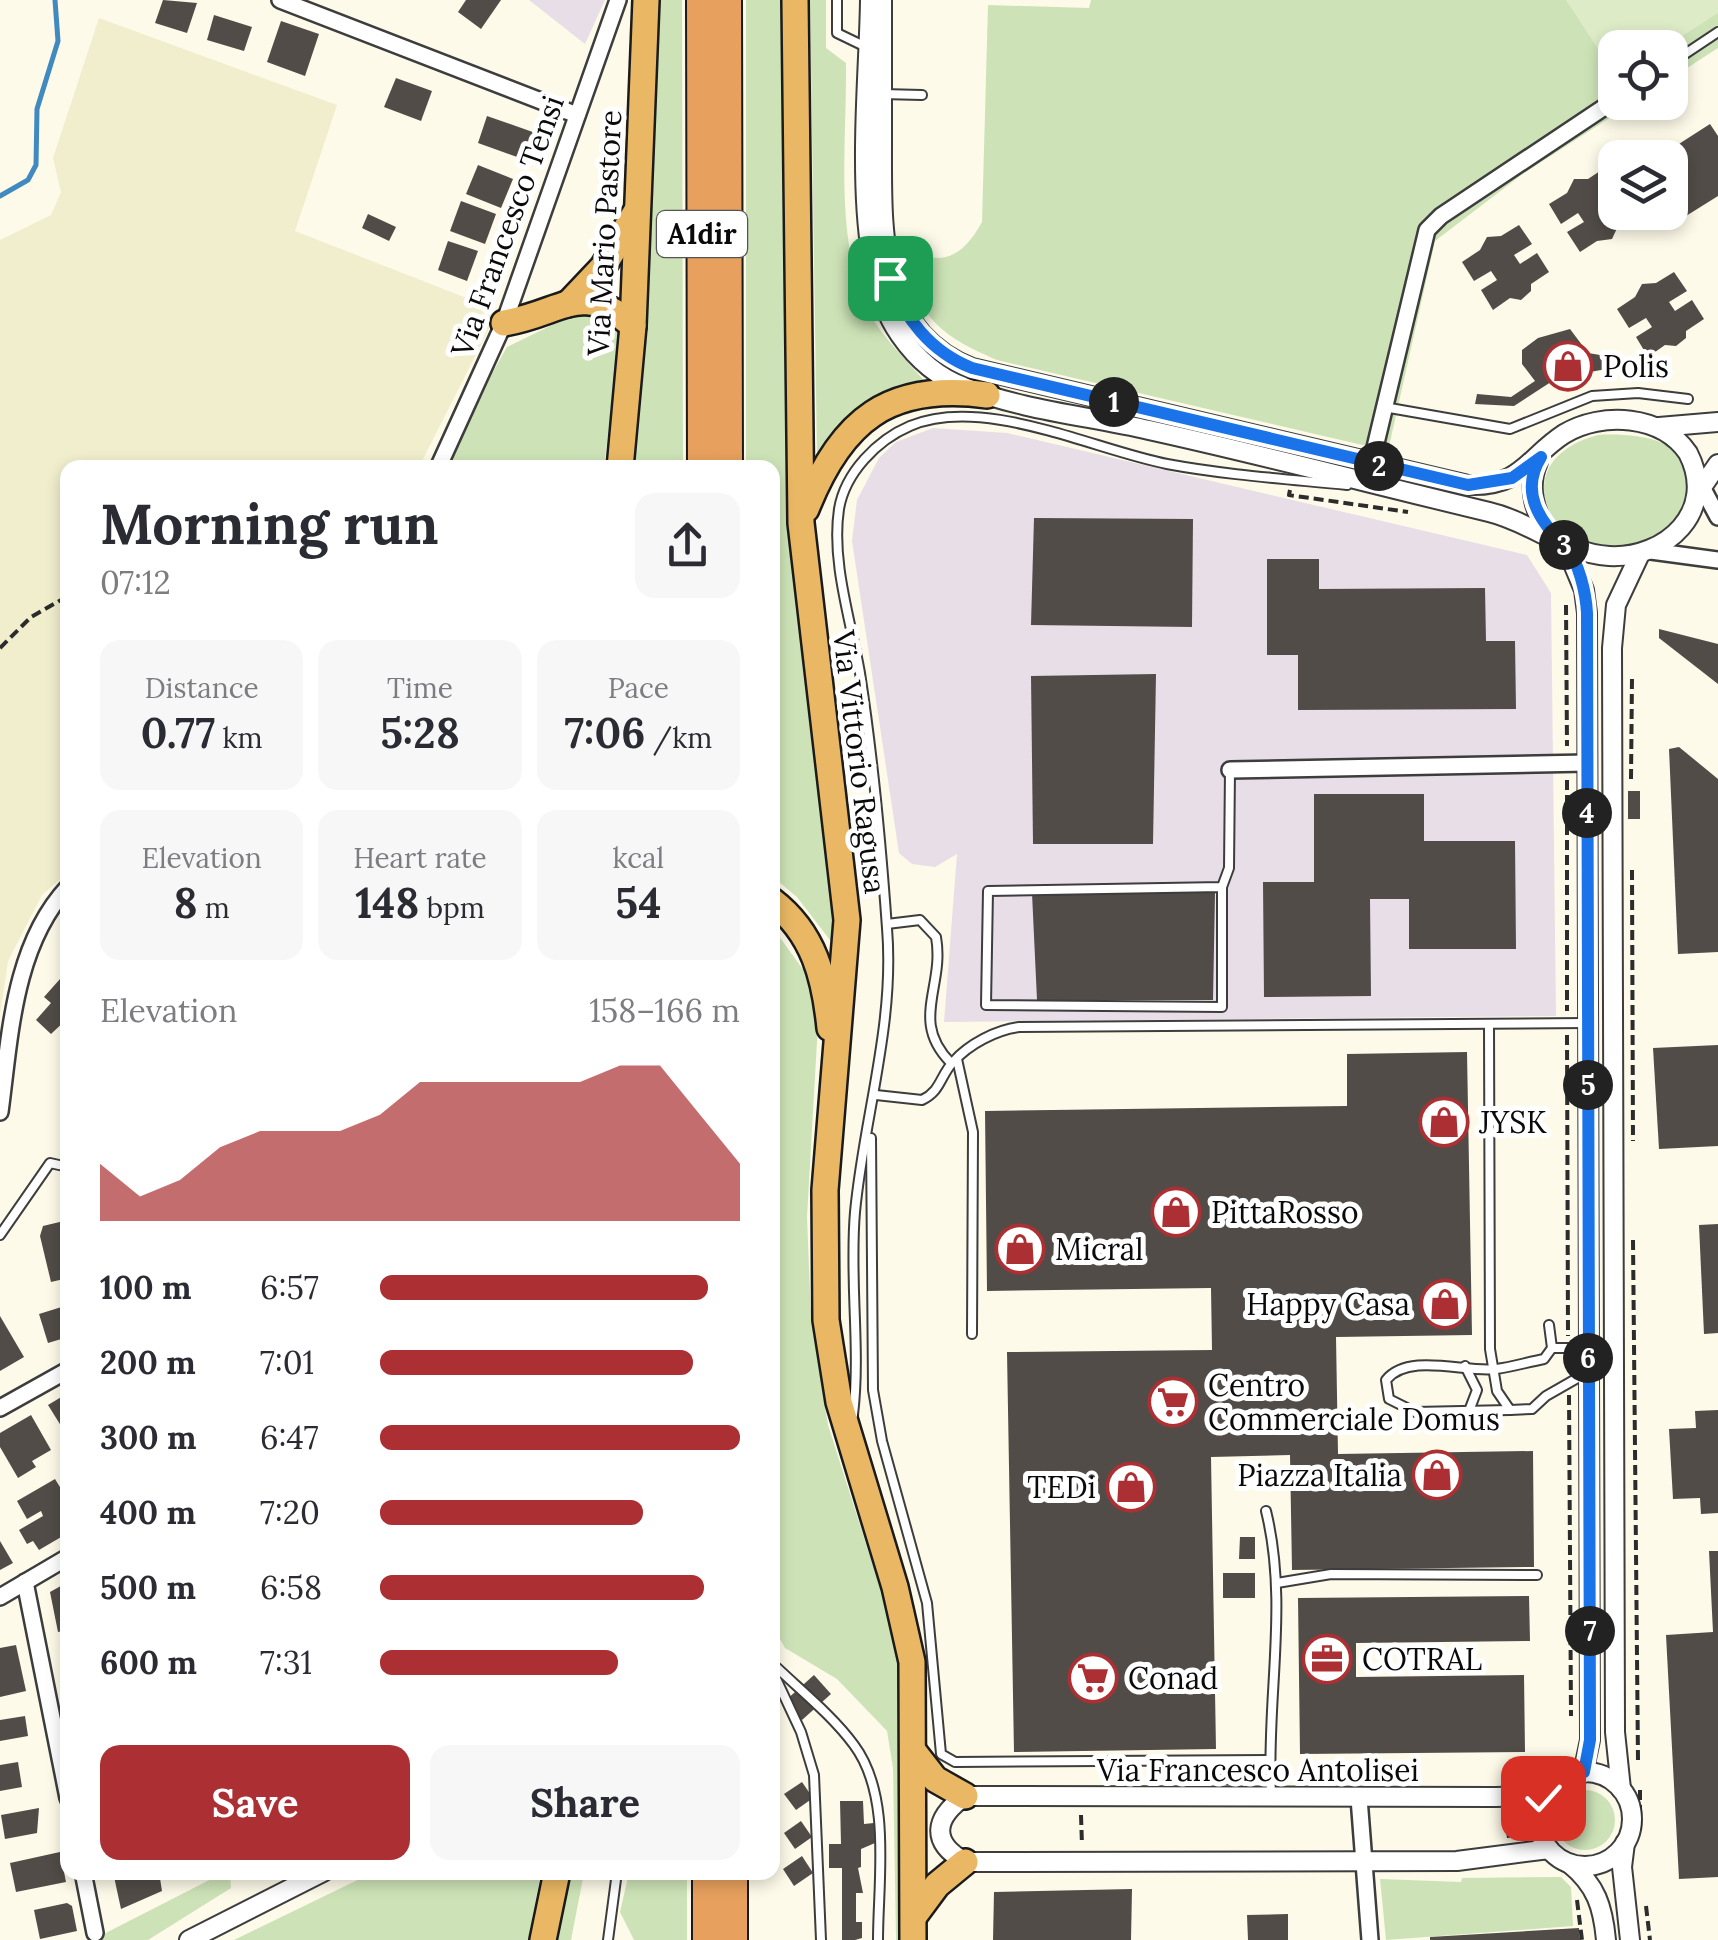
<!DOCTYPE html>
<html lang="en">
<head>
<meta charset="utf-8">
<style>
	:root { --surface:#fff; --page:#f7f7f7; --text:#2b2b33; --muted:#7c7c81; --accent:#ac3033 }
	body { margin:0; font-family:Lora,serif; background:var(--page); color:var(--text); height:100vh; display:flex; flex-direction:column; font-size:38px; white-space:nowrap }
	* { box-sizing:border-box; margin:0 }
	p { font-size:32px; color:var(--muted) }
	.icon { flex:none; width:55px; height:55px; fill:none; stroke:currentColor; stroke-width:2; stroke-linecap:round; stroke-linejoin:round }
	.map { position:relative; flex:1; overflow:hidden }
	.details { position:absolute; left:60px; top:460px; width:720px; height:1420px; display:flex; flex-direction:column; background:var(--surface); border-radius:20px; box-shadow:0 5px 15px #0003 }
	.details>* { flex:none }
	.controls { position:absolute; left:1598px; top:30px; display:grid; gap:20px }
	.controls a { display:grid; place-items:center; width:90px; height:90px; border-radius:20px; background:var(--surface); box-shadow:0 5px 15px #0003; font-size:50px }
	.pin { position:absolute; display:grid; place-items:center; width:85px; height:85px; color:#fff; margin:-42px; border-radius:20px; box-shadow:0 5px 15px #0006 }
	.km { position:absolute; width:50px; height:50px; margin:-25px; border-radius:50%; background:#222; color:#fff; font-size:28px; line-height:50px; text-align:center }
	.round { display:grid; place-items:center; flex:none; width:105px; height:105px; border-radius:20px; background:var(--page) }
	.head { display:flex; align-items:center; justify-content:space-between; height:170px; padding:0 40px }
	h1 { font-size:55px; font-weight:800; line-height:75px }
	.stats { display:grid; grid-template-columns:repeat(3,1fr); gap:15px; height:170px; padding:10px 40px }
	.stats div { display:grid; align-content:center; border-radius:20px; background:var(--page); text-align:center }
	.stats b { font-size:42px; font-weight:800 }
	.stats small { font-size:28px; font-weight:400 }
	.stats p { font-size:28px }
	.chart { height:280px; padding:20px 40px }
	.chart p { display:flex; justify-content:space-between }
	.chart svg { width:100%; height:180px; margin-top:10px; fill:var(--accent); opacity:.7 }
	.action { display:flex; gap:20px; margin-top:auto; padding:20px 40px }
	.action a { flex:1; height:115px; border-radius:20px; background:var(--accent); color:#fff; font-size:40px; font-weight:800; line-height:115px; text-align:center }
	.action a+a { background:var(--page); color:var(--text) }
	ul { padding:0 40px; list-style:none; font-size:32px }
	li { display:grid; grid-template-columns:160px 120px 1fr; align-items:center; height:75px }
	li i { height:25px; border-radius:12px; background:var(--accent) }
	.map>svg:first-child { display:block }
	.industrial { fill:#e8dee8 }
	.farmland { fill:#f0eecc }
	.green { fill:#cde3b7 }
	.pitch { fill:#deebc7 }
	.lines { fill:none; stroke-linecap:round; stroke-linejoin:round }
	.stream { stroke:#408ac0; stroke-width:5 }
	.building { fill:#514c47 }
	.service-casing { stroke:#3d3d3d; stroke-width:12 }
	.minor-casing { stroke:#3d3d3d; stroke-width:20 }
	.tertiary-casing { stroke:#3d3d3d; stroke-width:22 }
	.trunk-casing { stroke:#1b1b1b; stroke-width:30 }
	.motorway-casing { stroke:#1b1b1b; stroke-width:32 }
	.path { stroke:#2c2c2c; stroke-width:4; stroke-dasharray:10 5; stroke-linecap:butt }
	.service { stroke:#fff; stroke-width:8 }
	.minor { stroke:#fff; stroke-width:15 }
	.tertiary { stroke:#fff; stroke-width:18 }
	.trunk { stroke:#eab864; stroke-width:25 }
	.motorway { stroke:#e7a05d; stroke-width:28 }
	.route-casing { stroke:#fff; stroke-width:20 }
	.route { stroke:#1a73e8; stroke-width:12 }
	.labels { text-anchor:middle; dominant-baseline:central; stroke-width:10; stroke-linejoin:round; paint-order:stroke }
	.shield { fill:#fff; stroke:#545454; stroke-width:2.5 }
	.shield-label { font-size:28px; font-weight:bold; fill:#0a0a0a }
	.street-label { font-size:30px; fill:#0a0a0a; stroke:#fff }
	.poi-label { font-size:30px; fill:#0a0a0a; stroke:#fff; text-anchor:start }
</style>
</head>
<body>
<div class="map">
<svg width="1718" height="1940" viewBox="0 0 1718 1940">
	<rect width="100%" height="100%" fill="#fdfae9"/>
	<g class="industrial">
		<polygon points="529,0 605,0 585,44"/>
		<polygon points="933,428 1007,433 1527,555 1551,593 1556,1016 944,1022 957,854 935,867 912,864 899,853 852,541 857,500 879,458 896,442"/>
	</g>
	<polygon class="farmland" points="99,18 337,105 295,231 492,308 494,319 419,467 68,468 67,873 42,895 8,961 0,1015 0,240 51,215 61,192 53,158"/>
	<g class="green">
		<polygon points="656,0 682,0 683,467 629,468"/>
		<polygon points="746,0 785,0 833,944 797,897 773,877 772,468 746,467"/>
		<path d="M810 0H826V48L846 63C847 138 835 228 863 300 876 332 906 359 928 385 879 391 843 414 817 457Z"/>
		<path d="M1091 0H1718V48L1670 79V48H1615V102L1633 103 1524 173 1435 241 1388 451 997 360C936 334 916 315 904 247 941 268 962 258 982 222L988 5 1089 8Z"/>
		<polygon points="585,309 618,319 620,333 604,467 438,468 507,347"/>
		<path d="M1598 435C1630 433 1693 437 1692 483 1692 495 1684 510 1681 521 1670 528 1659 537 1648 542 1560 578 1492 463 1598 435Z"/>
		<polygon points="773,928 807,975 818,1024 807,1217 811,1318 828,1425 883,1597 902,1676 902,1940 896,1940 893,1768 887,1731 837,1679 785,1648 773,1627"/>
		<circle cx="1585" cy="1820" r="30"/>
		<polygon points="223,1873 230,1873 231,1888 148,1940 92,1940"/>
		<polygon points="372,1873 541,1873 528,1940 234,1940"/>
		<polygon points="566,1873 584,1873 571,1940 554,1940"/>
		<polygon points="629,1873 687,1873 687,1940 634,1940 620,1912"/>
		<polygon points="1561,1877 1571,1887 1573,1926 1386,1940 1380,1879 1461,1882 1462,1878"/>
	</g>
	<polygon class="pitch" points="1566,0 1718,0 1718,13 1665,47 1615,48 1615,75"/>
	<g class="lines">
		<polyline class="stream" points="0,196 28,180 36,165 37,109 58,41 55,0"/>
	</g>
	<g class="building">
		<polygon points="163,0 197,3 187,33 155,23"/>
		<polygon points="466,0 501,0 481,29 458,12"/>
		<polygon points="214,15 252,27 244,51 207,40"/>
		<polygon points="281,21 319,34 305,76 267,62"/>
		<polygon points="396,78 432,91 421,121 384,107"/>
		<polygon points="487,116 544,136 534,163 478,143"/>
		<polygon points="1710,124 1718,136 1718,196 1686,216 1671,192 1676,189 1670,183 1670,158 1657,158"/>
		<polygon points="478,165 513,179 501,208 466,194"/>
		<polygon points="1606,167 1615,180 1615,188 1601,197 1607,206 1615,201 1615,212 1639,212 1618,226 1612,239 1597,241 1580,252 1567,232 1584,222 1578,213 1561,224 1549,204 1567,193 1574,179 1588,179"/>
		<polygon points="461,201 496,214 485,244 450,231"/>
		<polygon points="368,214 396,227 389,241 362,228"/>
		<polygon points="1519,225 1532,244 1514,255 1520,264 1537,253 1549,272 1531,284 1531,291 1521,300 1510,298 1493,310 1481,290 1497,280 1491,271 1474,281 1462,262 1480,250 1487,237 1501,236"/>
		<polygon points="448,241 478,251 467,281 438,270"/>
		<polygon points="1674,272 1687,291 1669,302 1675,311 1692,300 1704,319 1686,331 1686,338 1676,346 1665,345 1648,357 1636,337 1652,327 1646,318 1629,328 1617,309 1635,297 1642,284 1656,283"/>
		<polygon points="1570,329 1588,353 1618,358 1612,368 1557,378 1514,406 1475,404 1477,394 1511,397 1535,381 1522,364 1522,350 1538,338"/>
		<polygon points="1034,518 1193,519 1192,627 1031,625"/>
		<polygon points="1267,559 1319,559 1319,589 1485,588 1486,641 1515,641 1516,709 1298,710 1298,655 1267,655"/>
		<polygon points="1659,629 1718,644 1718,684 1659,638"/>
		<polygon points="1156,674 1153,844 1033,844 1031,676"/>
		<polygon points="1679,747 1718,779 1718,952 1678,954 1669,749"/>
		<rect x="1628" y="791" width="12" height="28"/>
		<polygon points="1314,794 1424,794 1424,841 1515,841 1516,949 1409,949 1409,899 1370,899 1371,996 1264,997 1263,882 1314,882"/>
		<polygon points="1032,893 1215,893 1213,1000 1037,1000"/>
		<polygon points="68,970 68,1018 51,1034 36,1020 51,1003 44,997"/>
		<polygon points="1718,1045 1718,1146 1659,1149 1653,1048"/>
		<polygon points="1467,1052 1472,1335 1336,1337 1338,1454 1533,1451 1534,1567 1292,1570 1290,1455 1211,1457 1216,1749 1014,1752 1007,1352 1212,1350 1211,1288 987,1291 985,1111 1347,1106 1347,1054"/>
		<polygon points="68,1220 68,1278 51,1282 40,1236 43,1226"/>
		<polygon points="1718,1224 1718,1333 1704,1334 1699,1225"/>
		<polygon points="68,1305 68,1337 48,1343 39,1314"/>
		<polygon points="0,1316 24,1357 0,1371"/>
		<polygon points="68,1393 68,1437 48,1405"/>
		<polygon points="1718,1410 1718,1513 1701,1514 1700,1498 1673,1499 1669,1429 1696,1428 1695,1411"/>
		<polygon points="31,1415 51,1450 32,1461 36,1467 18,1478 0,1447 0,1433"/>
		<polygon points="55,1479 63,1492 68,1490 68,1533 39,1550 33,1541 27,1544 19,1530 43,1516 41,1511 27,1519 17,1501"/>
		<polygon points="1240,1537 1255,1537 1255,1559 1239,1559"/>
		<polygon points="0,1541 13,1563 0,1570"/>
		<polygon points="1709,1551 1718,1551 1718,1877 1679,1879 1666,1635 1713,1632"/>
		<rect x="1223" y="1573" width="32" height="25"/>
		<polygon points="68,1582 68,1630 58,1632 50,1592"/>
		<polygon points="1529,1596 1530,1641 1356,1643 1356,1677 1524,1675 1525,1752 1300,1754 1298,1598"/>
		<polygon points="16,1645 26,1691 0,1697 0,1648"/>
		<polygon points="814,1675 831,1694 802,1720 785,1701"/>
		<polygon points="25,1716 28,1736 0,1741 0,1720"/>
		<polygon points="18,1762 22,1787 0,1791 0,1765"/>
		<polygon points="1188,1771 1234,1771 1234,1786 1188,1781"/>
		<polygon points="802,1782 813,1798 796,1810 784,1794"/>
		<polygon points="840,1801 863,1801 864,1824 874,1823 875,1843 861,1849 861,1867 858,1868 863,1893 856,1893 856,1922 862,1922 862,1938 855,1940 842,1940 842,1868 829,1868 829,1844 841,1844"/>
		<polygon points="39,1808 37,1833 5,1839 1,1815"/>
		<polygon points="801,1821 812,1837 795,1849 784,1833"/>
		<polygon points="60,1852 66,1882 16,1892 10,1863"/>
		<polygon points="802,1856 813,1873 794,1886 783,1869"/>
		<polygon points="113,1872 159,1872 162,1891 121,1909"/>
		<polygon points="1132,1889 1131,1940 993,1940 994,1892"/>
		<polygon points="67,1903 72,1906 77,1931 40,1939 34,1910"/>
		<polygon points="1288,1914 1288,1940 1248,1940 1247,1915"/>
		<polygon points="1579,1928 1580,1940 1430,1940 1430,1937"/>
	</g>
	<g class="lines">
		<g class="service-casing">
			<g id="service">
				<polyline points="837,0 837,33 866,47"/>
				<polyline points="1670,64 1718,32"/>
				<polyline points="882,94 922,95"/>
				<polyline points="1384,407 1510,429 1592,396 1638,393 1688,399"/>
				<polyline points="1222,887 988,891 986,1005 1222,1007 1222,887 1229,868 1230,770"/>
				<path d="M887 924 920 920 936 937C945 987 909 1021 951 1063"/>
				<polyline points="1489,1025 1490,1349 1497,1391 1510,1410 1532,1409 1546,1396 1588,1372"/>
				<polyline points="957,1059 973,1132 972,1334"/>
				<path d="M876 1095 922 1100C941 1091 940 1076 953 1062 969 1044 996 1030 1019 1027L1587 1023"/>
				<polyline points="871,1138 873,1390 882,1441 927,1603 941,1754 955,1762 1269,1760"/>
				<polyline points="0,1235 50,1163 68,1167"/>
				<polyline points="1552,1348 1587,1348"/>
				<polyline points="1465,1366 1477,1390 1469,1411"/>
				<path d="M1510 1410 1415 1412 1389 1399 1386 1380C1409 1352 1465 1373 1496 1369 1512 1367 1528 1362 1544 1359L1552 1348 1549 1325"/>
				<path d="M853 1415C861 1348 849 1280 855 1212 864 1116 895 1025 887 928 881 843 873 757 860 673 851 621 831 562 839 509 845 473 877 440 910 426 983 395 1092 449 1167 464 1226 475 1287 479 1347 485"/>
				<path d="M1266 1511C1289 1604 1266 1699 1271 1794"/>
				<polyline points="1277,1583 1331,1574 1537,1575"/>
				<path d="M772 1663C799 1689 832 1715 854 1745 892 1796 878 1880 878 1940"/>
				<polyline points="772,1670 801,1732 814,1775 821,1940"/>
				<polyline points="608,1940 617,1872"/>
			</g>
		</g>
		<g class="minor-casing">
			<g id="minor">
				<polyline points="280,0 577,115"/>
				<polyline points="1371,464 1427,230 1441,216 1615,100"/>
				<polyline points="438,468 504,323 618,0"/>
				<polyline points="1702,487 1718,517"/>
				<polyline points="1651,551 1718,560"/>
				<polyline points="1230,770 1587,763"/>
				<path d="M0 1112C10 1038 13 946 68 887"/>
				<polyline points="0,1408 68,1370"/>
				<polyline points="25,1582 68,1798"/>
				<polyline points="0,1597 68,1557"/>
				<polyline points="1359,1798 1370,1940"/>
				<polyline points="83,1872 95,1933"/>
			</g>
		</g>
		<g class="tertiary-casing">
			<g id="tertiary">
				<path d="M870 0C869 91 848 263 900 335 916 358 937 377 964 387 1022 410 1088 416 1149 430 1263 455 1376 485 1489 512 1531 522 1564 553 1609 556 1666 559 1718 511 1688 453 1662 415 1602 411 1564 434 1527 458 1522 487 1468 485L972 368C878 331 882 232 882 148 882 99 882 49 882 0"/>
				<polyline points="1659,427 1718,422"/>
				<path d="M1538 462C1527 487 1534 514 1551 535"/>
				<polyline points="1702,487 1718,464"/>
				<polyline points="1566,547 1584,590 1587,613 1590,1740 1583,1773"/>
				<circle cx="1585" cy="1819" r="47"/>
				<polyline points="1621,1789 1615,1732 1612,648 1616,605 1640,554"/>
				<polyline points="1625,1843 1622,1867 1630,1940"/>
				<path d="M1549 1849 1457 1861 965 1862C930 1842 934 1818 965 1796L1496 1797 1527 1796 1550 1787"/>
				<path d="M1570 1864C1596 1885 1603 1907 1606 1940"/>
				<polyline points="189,1940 323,1872"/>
			</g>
		</g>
		<g class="trunk-casing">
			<g id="trunk">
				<polyline points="795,0 801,523 847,920 825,1190 826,1320 839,1402 895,1587 912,1662 913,1940"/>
				<polyline points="568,304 603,267 636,212"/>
				<path d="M504 323C564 313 580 279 633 326"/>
				<polyline points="620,468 633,326 646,0"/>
				<path d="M806 509C841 420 889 382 987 395"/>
				<path d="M772 901C814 933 825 978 830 1028"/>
				<polyline points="914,1752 935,1779 965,1796"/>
				<polyline points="914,1916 937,1885 965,1862"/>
				<polyline points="543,1940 557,1872"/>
			</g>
		</g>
		<g class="motorway-casing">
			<g id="motorway">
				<polyline points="701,0 702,468"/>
				<polyline points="727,0 728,468"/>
				<polyline points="707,1872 707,1940"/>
				<polyline points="733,1872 733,1940"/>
			</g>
		</g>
		<g class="path">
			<polyline points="1290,490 1289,495 1408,512"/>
			<polyline points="1566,605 1567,746"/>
			<polyline points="0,648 31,617 68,596"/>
			<polyline points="1631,779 1632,678"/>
			<polyline points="1567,780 1567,1011"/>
			<polyline points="1632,870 1633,1141"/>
			<polyline points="1567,1035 1568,1336"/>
			<polyline points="1633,1240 1638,1761"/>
			<polyline points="1569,1395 1571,1716"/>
			<polyline points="1640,1790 1640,1835"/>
			<polyline points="1506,1813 1509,1838"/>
			<polyline points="1081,1815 1082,1845"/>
			<polyline points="1577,1900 1582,1940"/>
			<polyline points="1646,1906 1650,1940"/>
		</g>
		<use href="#service" class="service"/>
		<use href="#minor" class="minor"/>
		<use href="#tertiary" class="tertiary"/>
		<use href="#trunk" class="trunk"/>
		<use href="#motorway" class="motorway"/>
	</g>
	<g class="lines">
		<g class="route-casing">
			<path id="route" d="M890 278C904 318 931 352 972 368L1468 485 1512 478 1541 457C1519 492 1540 522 1565 546 1579 561 1586 594 1587 613L1590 1740 1584 1772 1557 1781 1543 1798"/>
		</g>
		<use href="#route" class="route"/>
	</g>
	<defs>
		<g id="shop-ring" transform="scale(2.5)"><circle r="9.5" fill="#fff" stroke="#ac3033" stroke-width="1.5"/><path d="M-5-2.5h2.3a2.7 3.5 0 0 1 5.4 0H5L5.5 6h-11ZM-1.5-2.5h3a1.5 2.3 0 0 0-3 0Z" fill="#ac3033"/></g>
		<g id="supermarket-ring" transform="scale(2.5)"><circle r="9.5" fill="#fff" stroke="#ac3033" stroke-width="1.5"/><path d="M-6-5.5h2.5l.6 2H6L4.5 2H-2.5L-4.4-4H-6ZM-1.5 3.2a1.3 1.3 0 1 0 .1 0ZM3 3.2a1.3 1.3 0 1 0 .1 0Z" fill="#ac3033"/></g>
		<g id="office-ring" transform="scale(2.5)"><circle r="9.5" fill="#fff" stroke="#ac3033" stroke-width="1.5"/><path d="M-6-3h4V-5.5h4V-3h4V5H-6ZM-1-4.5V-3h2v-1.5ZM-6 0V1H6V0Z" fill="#ac3033"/></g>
	</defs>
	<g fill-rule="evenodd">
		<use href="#shop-ring" x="1568" y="366"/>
		<use href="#shop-ring" x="1444" y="1122"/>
		<use href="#shop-ring" x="1176" y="1212"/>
		<use href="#shop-ring" x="1020" y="1249"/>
		<use href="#shop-ring" x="1445" y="1304"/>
		<use href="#supermarket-ring" x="1173" y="1402"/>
		<use href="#shop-ring" x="1437" y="1475"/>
		<use href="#shop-ring" x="1131" y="1487"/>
		<use href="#office-ring" x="1327" y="1659"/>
		<use href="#supermarket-ring" x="1093" y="1678"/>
	</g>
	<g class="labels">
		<rect class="shield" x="657" y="211" width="90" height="46" rx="8"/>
		<g class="shield-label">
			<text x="702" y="234">A1dir</text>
		</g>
		<g class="street-label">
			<text transform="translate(507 226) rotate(-70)">Via Francesco Tensi</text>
			<text transform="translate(604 233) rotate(-87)">Via Mario Pastore</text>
			<text transform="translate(860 762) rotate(83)">Via Vittorio Ragusa</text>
			<text x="1258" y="1770">Via Francesco Antolisei</text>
		</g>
		<g class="poi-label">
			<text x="1603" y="366">Polis</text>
			<text x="1479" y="1122">JYSK</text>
			<text x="1211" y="1212">PittaRosso</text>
			<text x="1055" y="1249">Micral</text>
			<text x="1410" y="1304" text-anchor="end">Happy Casa</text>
			<text x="1208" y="1385">Centro<tspan x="1208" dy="34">Commerciale Domus</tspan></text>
			<text x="1402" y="1475" text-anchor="end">Piazza Italia</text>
			<text x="1096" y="1487" text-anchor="end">TEDi</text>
			<text x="1362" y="1659">COTRAL</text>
			<text x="1128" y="1678">Conad</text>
		</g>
	</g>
</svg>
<div class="controls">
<a><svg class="icon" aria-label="locate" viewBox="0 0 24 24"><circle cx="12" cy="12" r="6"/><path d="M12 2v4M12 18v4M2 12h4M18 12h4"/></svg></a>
<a><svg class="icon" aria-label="layers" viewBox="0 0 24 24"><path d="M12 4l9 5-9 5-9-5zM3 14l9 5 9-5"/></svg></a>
</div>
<div class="pin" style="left:890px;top:278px;background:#1e9e55"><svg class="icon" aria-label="arrive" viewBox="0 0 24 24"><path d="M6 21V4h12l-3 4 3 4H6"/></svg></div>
<div class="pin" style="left:1543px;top:1798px;background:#d93025"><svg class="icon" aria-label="check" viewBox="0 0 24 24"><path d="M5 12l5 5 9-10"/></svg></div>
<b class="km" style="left:1114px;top:402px">1</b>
<b class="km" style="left:1379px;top:466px">2</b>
<b class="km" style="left:1564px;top:545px">3</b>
<b class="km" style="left:1587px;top:813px">4</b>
<b class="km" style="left:1588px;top:1085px">5</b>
<b class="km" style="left:1588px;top:1358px">6</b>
<b class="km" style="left:1590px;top:1631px">7</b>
<section class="details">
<div class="head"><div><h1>Morning run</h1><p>07:12</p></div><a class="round"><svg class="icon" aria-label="share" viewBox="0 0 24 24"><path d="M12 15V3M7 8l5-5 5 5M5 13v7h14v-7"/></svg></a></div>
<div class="stats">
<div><p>Distance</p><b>0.77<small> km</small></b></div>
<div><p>Time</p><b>5:28</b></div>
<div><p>Pace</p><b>7:06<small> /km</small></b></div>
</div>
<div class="stats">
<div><p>Elevation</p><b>8<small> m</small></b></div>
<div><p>Heart rate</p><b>148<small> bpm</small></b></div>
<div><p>kcal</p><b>54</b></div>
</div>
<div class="chart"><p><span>Elevation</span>158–166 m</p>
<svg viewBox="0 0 160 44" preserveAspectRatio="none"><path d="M0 44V30L10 38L20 34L30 26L40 22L50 22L60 22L70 18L80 10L90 10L100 10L110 10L120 10L130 6L140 6L150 18L160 30V44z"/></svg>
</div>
<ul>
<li><b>100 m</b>6:57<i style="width:91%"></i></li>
<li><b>200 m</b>7:01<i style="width:87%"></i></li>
<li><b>300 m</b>6:47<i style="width:100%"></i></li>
<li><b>400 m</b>7:20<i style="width:73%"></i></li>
<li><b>500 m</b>6:58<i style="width:90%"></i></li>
<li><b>600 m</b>7:31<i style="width:66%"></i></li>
</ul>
<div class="action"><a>Save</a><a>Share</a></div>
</section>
</div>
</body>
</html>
